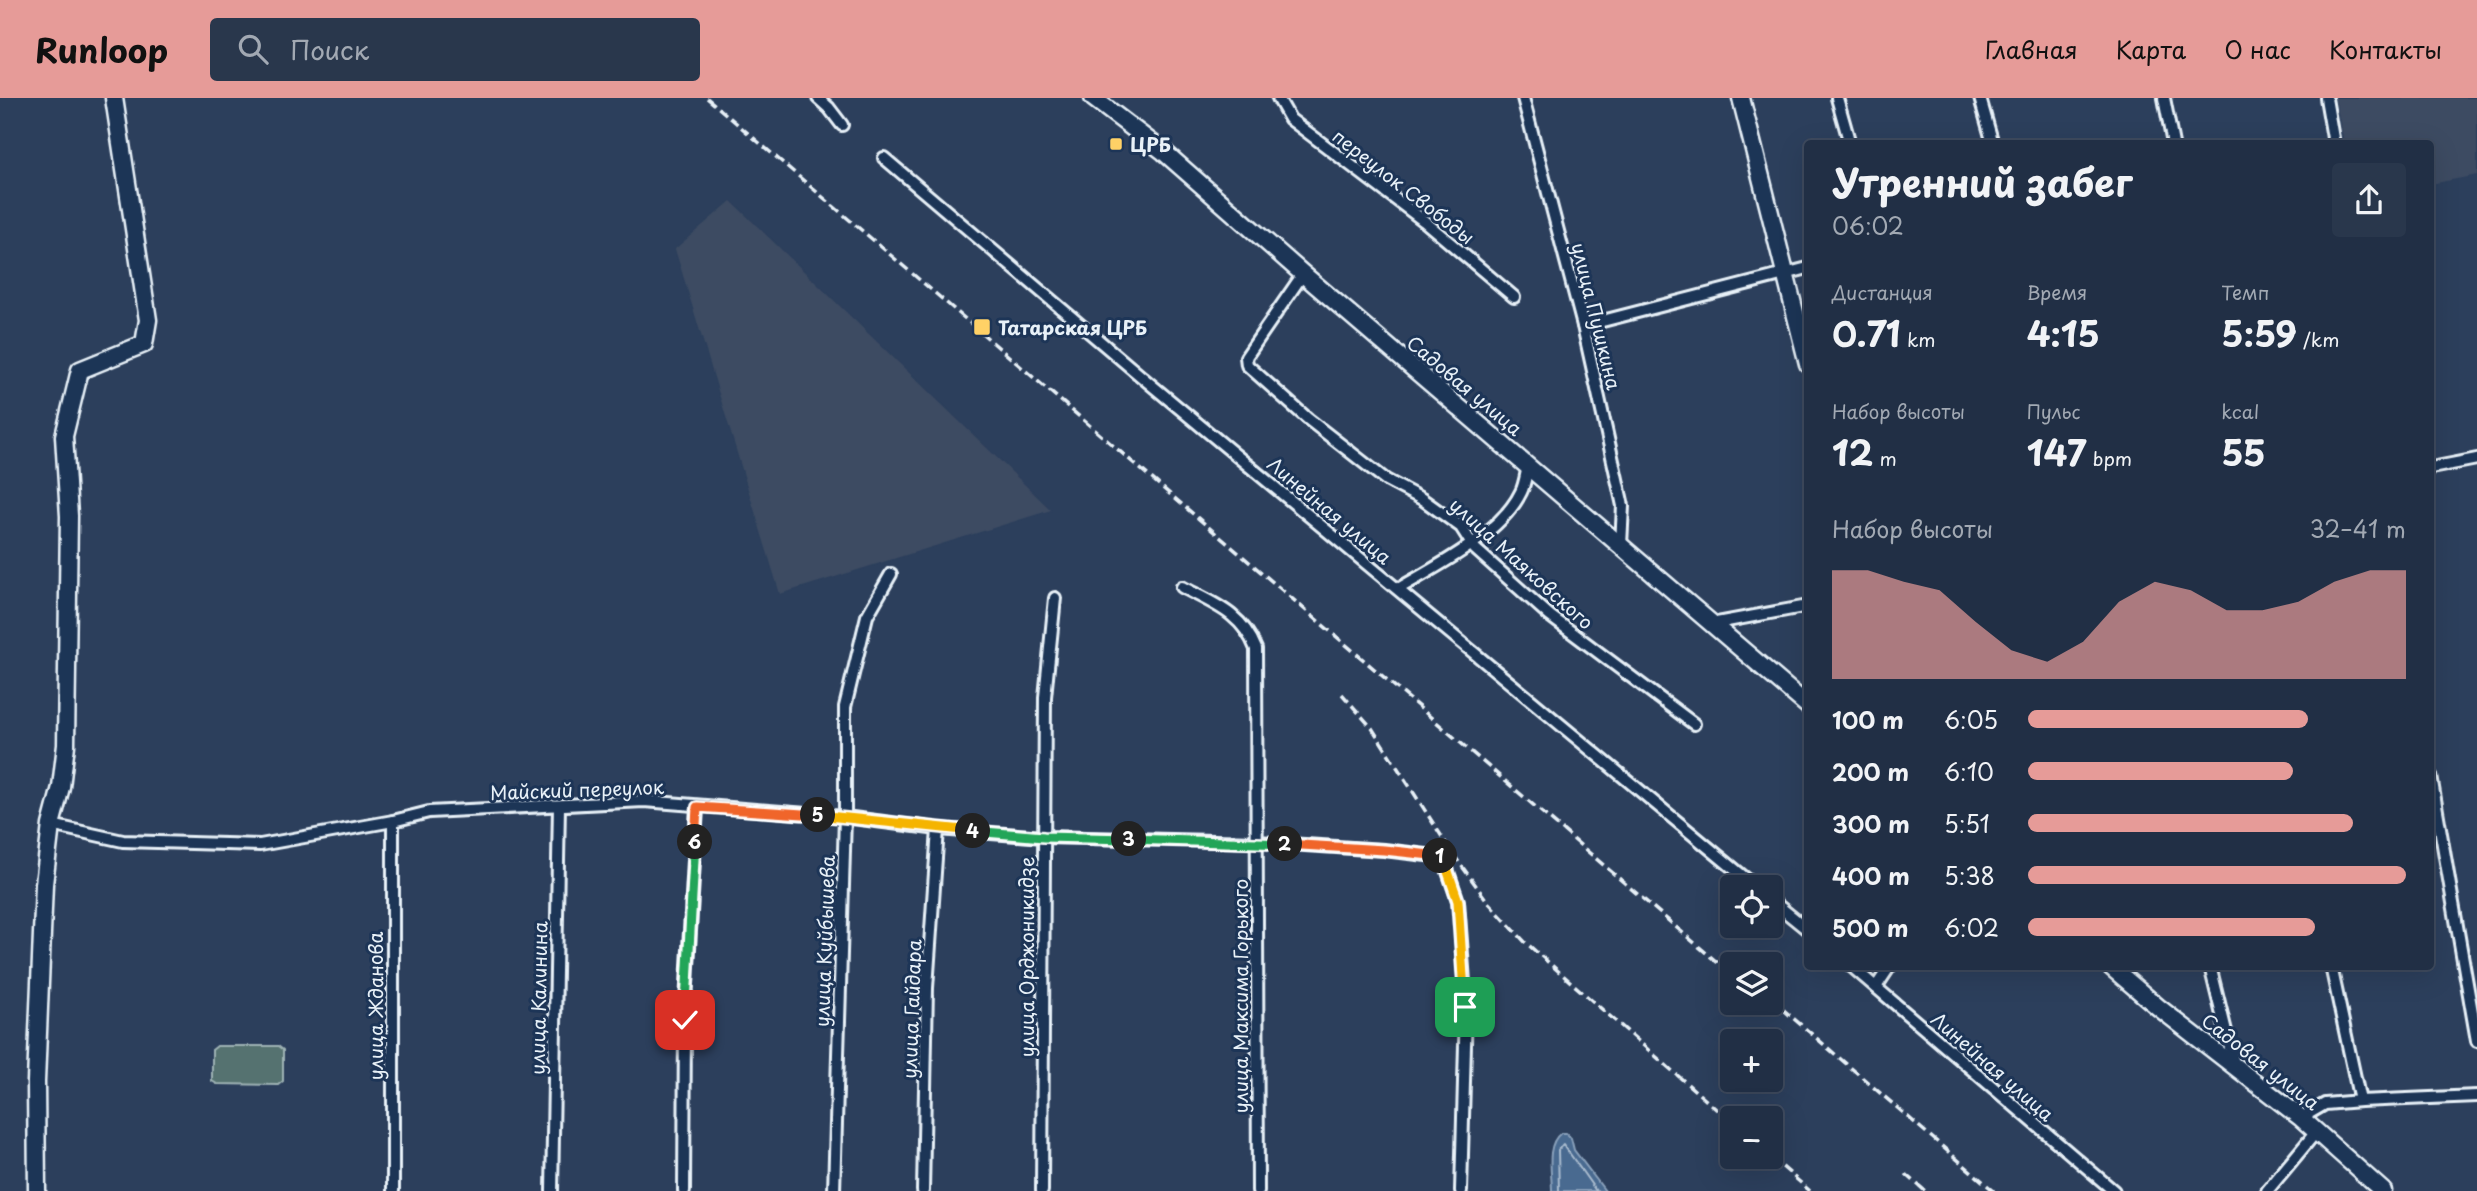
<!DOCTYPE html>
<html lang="ru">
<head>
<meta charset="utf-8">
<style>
	:root { --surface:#212f45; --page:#29374c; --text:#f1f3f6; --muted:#a2a9b3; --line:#3e4a5e; --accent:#e69b98 }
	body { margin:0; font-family:"Playpen Sans",sans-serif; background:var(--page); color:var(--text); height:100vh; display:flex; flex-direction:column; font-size:26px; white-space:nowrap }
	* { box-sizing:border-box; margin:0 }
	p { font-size:23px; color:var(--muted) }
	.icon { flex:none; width:38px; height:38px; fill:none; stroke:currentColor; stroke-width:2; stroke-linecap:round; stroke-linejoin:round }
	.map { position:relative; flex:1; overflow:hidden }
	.sheet { position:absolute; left:1804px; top:42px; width:630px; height:830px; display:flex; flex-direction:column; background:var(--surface); border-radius:7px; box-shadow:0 7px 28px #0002,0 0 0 2px var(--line) }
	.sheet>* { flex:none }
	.tools { position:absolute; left:1720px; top:777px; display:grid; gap:14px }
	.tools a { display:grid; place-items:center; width:63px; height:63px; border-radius:7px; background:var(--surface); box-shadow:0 7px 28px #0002,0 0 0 2px var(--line); font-size:35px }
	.pin { position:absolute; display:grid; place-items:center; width:60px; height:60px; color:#fff; margin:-30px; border-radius:14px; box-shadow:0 4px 10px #0006 }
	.km { position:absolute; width:35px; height:35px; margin:-18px; border-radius:50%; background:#222; color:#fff; font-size:19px; line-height:35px; text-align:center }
	.round { display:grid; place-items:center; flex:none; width:74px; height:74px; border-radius:7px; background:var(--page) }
	.headline { display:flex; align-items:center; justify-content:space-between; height:119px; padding:0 28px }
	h1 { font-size:38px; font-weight:700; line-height:52px }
	.figures { display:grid; grid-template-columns:repeat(3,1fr); gap:10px; height:119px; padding:7px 28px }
	.figures div { display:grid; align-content:center }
	.figures b { font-size:35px; font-weight:700 }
	.figures small { font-size:19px; font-weight:400 }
	.figures p { font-size:19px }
	.chart { height:196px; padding:14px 28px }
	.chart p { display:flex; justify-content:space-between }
	.chart svg { width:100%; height:126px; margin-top:7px; fill:var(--accent); opacity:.7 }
	ul { padding:0 28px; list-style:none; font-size:23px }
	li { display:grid; grid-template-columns:112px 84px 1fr; align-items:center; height:52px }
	li i { height:18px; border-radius:9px; background:var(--accent) }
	header { display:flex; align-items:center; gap:42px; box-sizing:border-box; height:98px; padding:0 35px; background:var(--accent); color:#111 }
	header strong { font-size:33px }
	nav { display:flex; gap:38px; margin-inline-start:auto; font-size:24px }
	.search { width:490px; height:63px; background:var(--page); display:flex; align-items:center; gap:18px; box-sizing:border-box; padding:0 24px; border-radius:7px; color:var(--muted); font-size:26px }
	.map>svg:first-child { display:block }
	.built { fill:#3d4b62 }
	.green { fill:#557270; stroke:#9eb2b4; stroke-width:2 }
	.water { fill:#4a6a90; stroke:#89a0ba; stroke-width:2 }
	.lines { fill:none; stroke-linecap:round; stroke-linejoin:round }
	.shore { stroke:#a9bbce; stroke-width:2 }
	.street-casing { stroke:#e8f1f8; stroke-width:16 }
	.secondary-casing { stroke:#e8f1f8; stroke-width:21 }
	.street { stroke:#1d3557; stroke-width:10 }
	.secondary { stroke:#1d3557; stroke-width:16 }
	.rail { stroke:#e8f1f8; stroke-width:3.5; stroke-dasharray:10 5; stroke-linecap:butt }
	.split-1-casing { stroke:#fff; stroke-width:14 }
	.split-2-casing { stroke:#fff; stroke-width:14 }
	.split-3-casing { stroke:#fff; stroke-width:14 }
	.split-4-casing { stroke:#fff; stroke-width:14 }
	.split-5-casing { stroke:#fff; stroke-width:14 }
	.split-6-casing { stroke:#fff; stroke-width:14 }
	.split-7-casing { stroke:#fff; stroke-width:14 }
	.split-1 { stroke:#f5b400; stroke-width:9 }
	.split-2 { stroke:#f0652b; stroke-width:9 }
	.split-3 { stroke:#22a559; stroke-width:9 }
	.split-4 { stroke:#22a559; stroke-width:9 }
	.split-5 { stroke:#f5b400; stroke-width:9 }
	.split-6 { stroke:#f0652b; stroke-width:9 }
	.split-7 { stroke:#22a559; stroke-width:9 }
	.poi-dot { fill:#ffd166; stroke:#1d3557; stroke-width:2.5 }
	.labels { text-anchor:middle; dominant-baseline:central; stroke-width:6; stroke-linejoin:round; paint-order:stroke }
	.poi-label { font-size:19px; font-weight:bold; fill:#e8f1f8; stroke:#1d3557; text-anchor:start }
	.street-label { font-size:19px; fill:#e8f1f8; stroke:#1d3557 }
</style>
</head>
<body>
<header>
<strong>Runloop</strong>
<div class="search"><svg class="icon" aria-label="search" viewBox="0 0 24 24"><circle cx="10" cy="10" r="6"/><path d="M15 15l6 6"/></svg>Поиск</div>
<nav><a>Главная</a><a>Карта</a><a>О нас</a><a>Контакты</a></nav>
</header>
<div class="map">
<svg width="2477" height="1093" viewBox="0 0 2477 1093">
	<rect width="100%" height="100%" fill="#2c3f5c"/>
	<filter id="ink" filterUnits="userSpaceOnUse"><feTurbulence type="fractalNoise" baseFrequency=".0143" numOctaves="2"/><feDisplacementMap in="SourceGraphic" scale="14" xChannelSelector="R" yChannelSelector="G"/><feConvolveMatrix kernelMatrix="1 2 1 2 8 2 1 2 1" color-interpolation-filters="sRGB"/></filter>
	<g filter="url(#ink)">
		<g class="built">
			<polygon points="2335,0 2477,0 2477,77 2431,86 2431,46 2344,45"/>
			<polygon points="731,103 1051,412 780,496 675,151"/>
		</g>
		<polygon class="green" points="217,948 278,948 283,952 283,983 278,987 217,986 212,983 212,952"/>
		<path class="water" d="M1561 1035H1566L1571 1040 1574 1052 1605 1093H1552C1552 1075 1545 1047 1561 1035Z"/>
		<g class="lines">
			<polyline class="shore" points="1559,1093 1558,1052 1563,1046 1596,1093"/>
			<g class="street-casing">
				<g id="street">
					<polyline points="818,0 829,10 842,27"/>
					<polyline points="1278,0 1290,21 1424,123 1514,199"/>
					<polyline points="1523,0 1583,228 1623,408 1621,447"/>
					<polyline points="1837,0 1850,46"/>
					<polyline points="1980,0 1993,46"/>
					<polyline points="2164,0 2173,46"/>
					<polyline points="2326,0 2334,46"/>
					<polyline points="884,60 1149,285 1756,789"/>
					<polyline points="1303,176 1246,259 1247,267 1308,321 1386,382 1422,401 1461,429 1475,451 1550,518 1694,626"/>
					<polyline points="1583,228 1808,170"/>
					<polyline points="2431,370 2477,361"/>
					<path d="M1182 489C1214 506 1242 515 1256 551L1258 1093"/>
					<path d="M1398 491C1437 468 1501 436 1521 394 1525 386 1526 376 1528 368"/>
					<polyline points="1711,526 1808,508"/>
					<polyline points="2431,678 2477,943"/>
					<polyline points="393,723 393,1093"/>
					<polyline points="51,727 123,743 260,747 393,723 429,714 644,703 845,719 938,731 1044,739 1258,744 1384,752 1443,759 1458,803 1466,910 1461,1093"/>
					<polyline points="1771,802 1808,832"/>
					<polyline points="1851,868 2114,1093"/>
					<polyline points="2210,868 2235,970"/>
					<polyline points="1876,889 1890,868"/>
					<polyline points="2360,1003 2477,998"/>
					<polyline points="2301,1020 2325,1006 2360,1003 2331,868"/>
					<polyline points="552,1093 559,708"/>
					<polyline points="684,1093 685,922 697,709"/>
					<polyline points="834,1093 845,719 845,609 867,518 891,476"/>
					<polyline points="923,1093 927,890 938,731"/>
					<polyline points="1042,1093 1045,599 1055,500"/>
					<polyline points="2267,1093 2316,1034"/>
				</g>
			</g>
			<g class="secondary-casing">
				<g id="secondary">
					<polyline points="1093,0 1164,54 1303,176 1808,608"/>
					<polyline points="1741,0 1808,266"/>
					<polyline points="2110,868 2158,909 2301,1020 2383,1093"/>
					<polyline points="37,1093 36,984 44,786 51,727 61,689 66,647 69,418 64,338 80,272 144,246 148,222 114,0"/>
				</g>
			</g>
			<use href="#street" class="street"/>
			<use href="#secondary" class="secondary"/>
			<g class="rail">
				<polyline points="707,0 1732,877"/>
				<polyline points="1342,596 1372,630 1453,756 1488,804 1525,844 1732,1025"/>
				<polyline points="1771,901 1994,1093"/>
				<polyline points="1771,1059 1810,1093"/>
				<polyline points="1906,1076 1925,1093"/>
			</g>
		</g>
	</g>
	<g class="lines" filter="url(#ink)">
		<g class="split-1-casing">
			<polyline id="split-1" points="1440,758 1443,759 1458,803 1465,909"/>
		</g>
		<g class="split-2-casing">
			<polyline id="split-2" points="1285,746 1384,752 1440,758"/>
		</g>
		<g class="split-3-casing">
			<polyline id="split-3" points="1129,741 1285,746"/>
		</g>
		<g class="split-4-casing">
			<polyline id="split-4" points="973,733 1044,739 1129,741"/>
		</g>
		<g class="split-5-casing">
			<polyline id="split-5" points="818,717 973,733"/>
		</g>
		<g class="split-6-casing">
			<polyline id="split-6" points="695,744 697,709 818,717"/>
		</g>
		<g class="split-7-casing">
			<polyline id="split-7" points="685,922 695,744"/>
		</g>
		<use href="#split-1" class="split-1"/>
		<use href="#split-2" class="split-2"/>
		<use href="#split-3" class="split-3"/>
		<use href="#split-4" class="split-4"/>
		<use href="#split-5" class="split-5"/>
		<use href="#split-6" class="split-6"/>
		<use href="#split-7" class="split-7"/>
	</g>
	<g class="poi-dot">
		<rect x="1109" y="39" width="14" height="14" rx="3.5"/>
		<rect x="973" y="220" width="18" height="18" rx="3.5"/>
	</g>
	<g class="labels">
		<g class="poi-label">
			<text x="1130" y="46">ЦРБ</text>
			<text x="998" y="229">Татарская ЦРБ</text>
		</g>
		<g class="street-label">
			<text transform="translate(1404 88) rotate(38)">переулок Свободы</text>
			<text transform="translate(1597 218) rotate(76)">улица Пушкина</text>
			<text transform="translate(1465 287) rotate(40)">Садовая улица</text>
			<text transform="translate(1330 412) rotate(40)">Линейная улица</text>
			<text transform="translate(1522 465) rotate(42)">улица Маяковского</text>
			<text transform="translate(577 691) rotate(-2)">Майский переулок</text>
			<text transform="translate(824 843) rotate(-88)">улица Куйбышева</text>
			<text transform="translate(1026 859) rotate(-90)">улица Орджоникидзе</text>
			<text transform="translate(1240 898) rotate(-90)">улица Максима Горького</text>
			<text transform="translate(538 900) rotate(-89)">улица Калинина</text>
			<text transform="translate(375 908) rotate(-90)">улица Жданова</text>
			<text transform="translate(911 911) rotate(-88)">улица Гайдара</text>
			<text transform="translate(2261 963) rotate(38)">Садовая улица</text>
			<text transform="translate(1993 968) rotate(41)">Линейная улица</text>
		</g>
	</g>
</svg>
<div class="tools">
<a><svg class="icon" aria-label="locate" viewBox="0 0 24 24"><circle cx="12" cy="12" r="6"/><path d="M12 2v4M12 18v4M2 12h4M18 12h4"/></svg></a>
<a><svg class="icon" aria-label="layers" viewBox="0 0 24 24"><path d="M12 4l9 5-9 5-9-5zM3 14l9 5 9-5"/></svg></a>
<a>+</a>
<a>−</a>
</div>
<div class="pin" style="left:1465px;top:909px;background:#1e9e55"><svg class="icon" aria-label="arrive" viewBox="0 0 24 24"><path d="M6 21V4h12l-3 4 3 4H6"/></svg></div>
<div class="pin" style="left:685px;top:922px;background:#d93025"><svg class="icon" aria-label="check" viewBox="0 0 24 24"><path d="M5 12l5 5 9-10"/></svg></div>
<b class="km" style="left:1440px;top:758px">1</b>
<b class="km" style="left:1285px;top:746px">2</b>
<b class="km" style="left:1129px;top:741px">3</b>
<b class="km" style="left:973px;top:733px">4</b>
<b class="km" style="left:818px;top:717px">5</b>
<b class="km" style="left:695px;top:744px">6</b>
<section class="sheet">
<div class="headline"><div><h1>Утренний забег</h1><p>06:02</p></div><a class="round"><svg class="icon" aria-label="share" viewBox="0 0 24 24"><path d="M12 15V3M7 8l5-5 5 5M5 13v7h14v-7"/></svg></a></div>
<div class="figures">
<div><p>Дистанция</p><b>0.71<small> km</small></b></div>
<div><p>Время</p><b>4:15</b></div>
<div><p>Темп</p><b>5:59<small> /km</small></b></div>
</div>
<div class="figures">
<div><p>Набор высоты</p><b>12<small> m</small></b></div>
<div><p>Пульс</p><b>147<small> bpm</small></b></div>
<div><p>kcal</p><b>55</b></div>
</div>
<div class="chart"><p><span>Набор высоты</span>32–41 m</p>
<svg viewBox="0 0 160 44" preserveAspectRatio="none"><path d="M0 44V6L10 6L20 10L30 13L40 24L50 34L60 38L70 31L80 17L90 10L100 13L110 20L120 20L130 17L140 10L150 6L160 6V44z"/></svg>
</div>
<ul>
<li><b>100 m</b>6:05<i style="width:74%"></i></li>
<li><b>200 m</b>6:10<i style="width:70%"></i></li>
<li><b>300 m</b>5:51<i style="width:86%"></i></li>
<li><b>400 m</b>5:38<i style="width:100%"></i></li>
<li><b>500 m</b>6:02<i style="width:76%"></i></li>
</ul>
</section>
</div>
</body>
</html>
